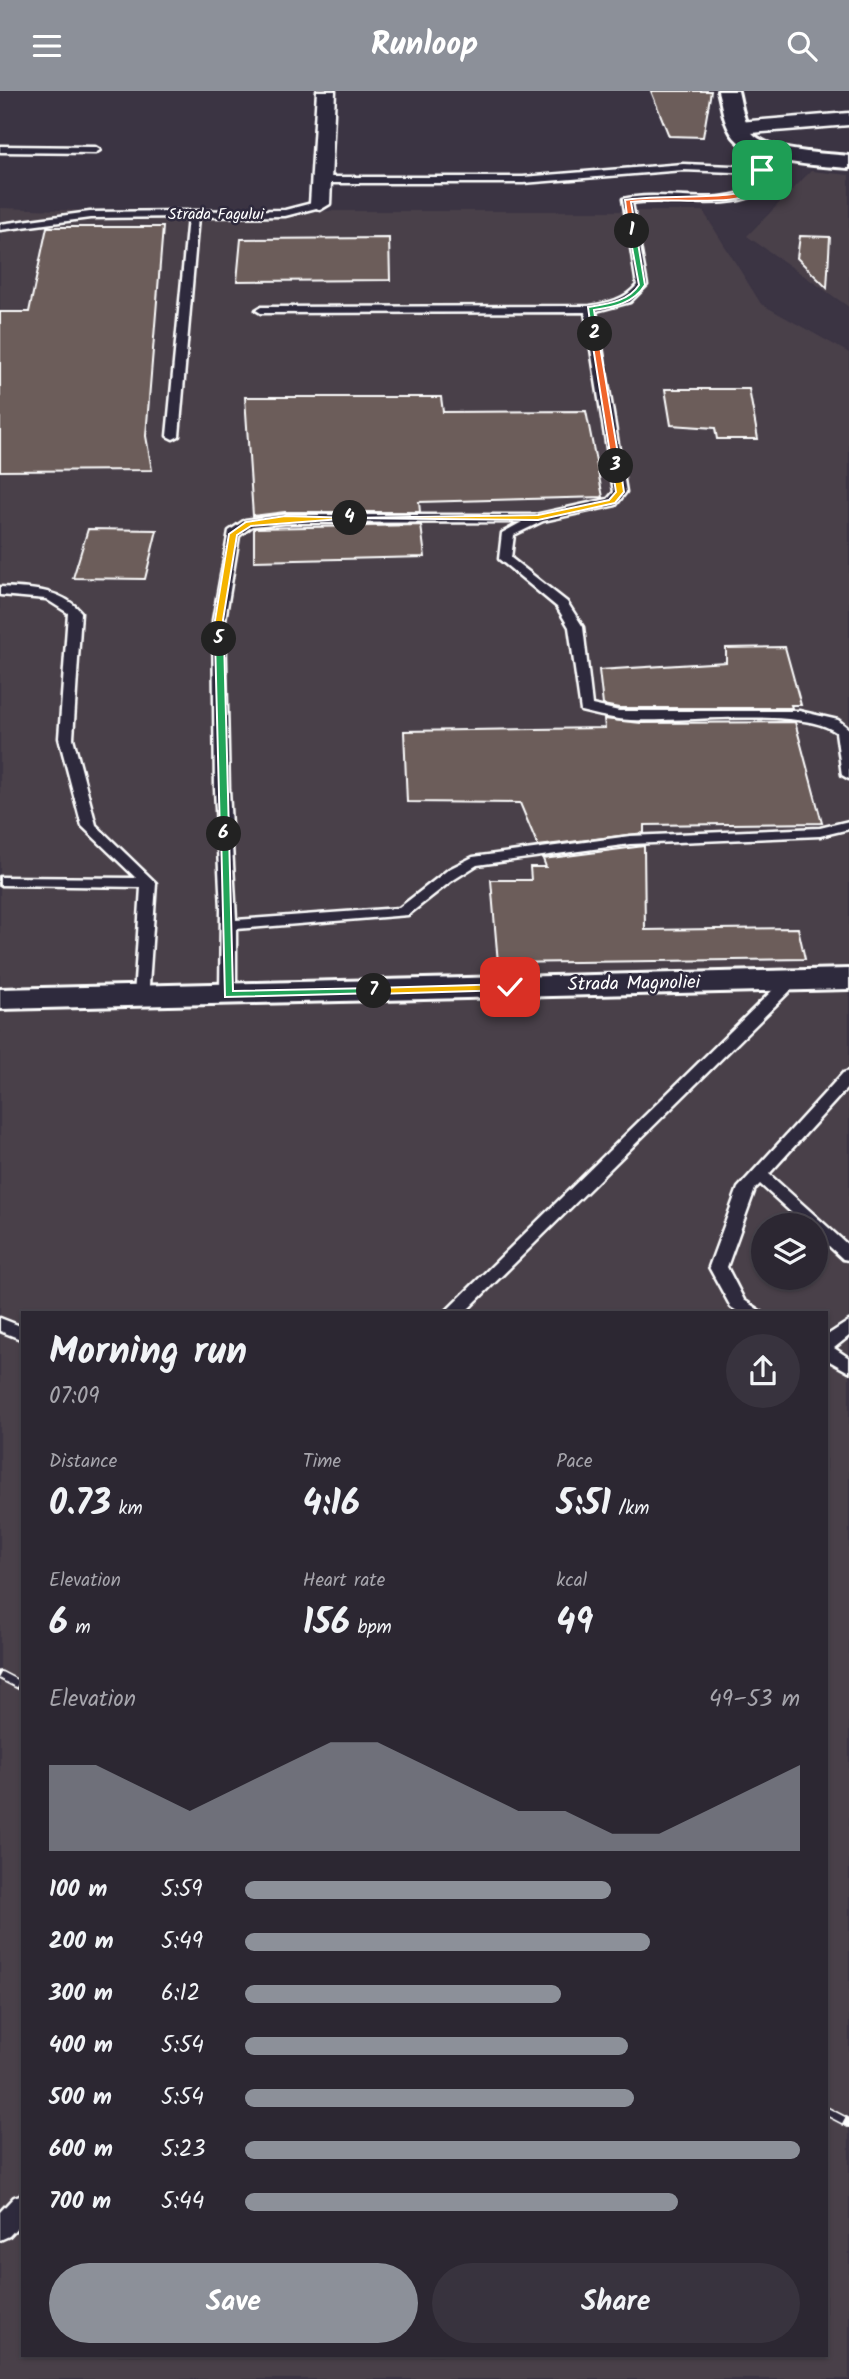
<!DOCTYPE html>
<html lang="en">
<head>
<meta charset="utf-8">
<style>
	:root { --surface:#2c2732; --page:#38333e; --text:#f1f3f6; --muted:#a6a5ac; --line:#48444d; --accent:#8c9099 }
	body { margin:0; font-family:Kalam,sans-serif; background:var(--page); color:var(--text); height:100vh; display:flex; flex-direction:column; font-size:26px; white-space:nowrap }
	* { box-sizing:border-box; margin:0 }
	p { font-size:23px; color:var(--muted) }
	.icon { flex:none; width:38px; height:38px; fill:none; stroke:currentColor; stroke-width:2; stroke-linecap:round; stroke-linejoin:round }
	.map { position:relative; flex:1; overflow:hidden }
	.details { position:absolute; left:21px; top:1220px; width:807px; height:1046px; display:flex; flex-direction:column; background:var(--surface); border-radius:0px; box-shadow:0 2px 5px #0004,0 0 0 2px var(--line) }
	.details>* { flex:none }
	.tools { position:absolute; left:751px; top:1122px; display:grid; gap:14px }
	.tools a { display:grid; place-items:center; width:77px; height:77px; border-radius:50%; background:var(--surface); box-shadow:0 2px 5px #0004,0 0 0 2px var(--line); font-size:35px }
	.pin { position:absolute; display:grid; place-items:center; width:60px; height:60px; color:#fff; margin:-30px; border-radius:14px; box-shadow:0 4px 10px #0006 }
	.km { position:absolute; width:35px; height:35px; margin:-18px; border-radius:50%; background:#222; color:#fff; font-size:19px; line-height:35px; text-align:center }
	.round { display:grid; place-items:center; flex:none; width:74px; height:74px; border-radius:37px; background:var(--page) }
	.head { display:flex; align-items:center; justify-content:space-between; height:119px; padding:0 28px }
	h1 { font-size:38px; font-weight:600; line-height:52px }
	.stats { display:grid; grid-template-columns:repeat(3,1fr); gap:10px; height:119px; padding:7px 28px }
	.stats div { display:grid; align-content:center }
	.stats b { font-size:35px; font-weight:600 }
	.stats small { font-size:19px; font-weight:400 }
	.stats p { font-size:19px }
	.chart { height:196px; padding:14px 28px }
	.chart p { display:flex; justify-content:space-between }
	.chart svg { width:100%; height:126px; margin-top:7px; fill:var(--accent); opacity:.7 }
	.button { display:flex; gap:14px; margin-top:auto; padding:14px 28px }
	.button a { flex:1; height:80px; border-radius:42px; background:var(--accent); color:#fff; font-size:28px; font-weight:600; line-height:80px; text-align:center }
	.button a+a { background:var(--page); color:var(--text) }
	ul { padding:0 28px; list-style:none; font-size:23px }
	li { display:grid; grid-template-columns:112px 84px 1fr; align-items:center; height:52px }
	li i { height:18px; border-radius:9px; background:var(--accent) }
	header { display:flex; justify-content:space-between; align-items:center; height:91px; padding:0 28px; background:var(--accent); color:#fff; font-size:32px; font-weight:600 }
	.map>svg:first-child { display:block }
	.built { fill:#4a404a; fill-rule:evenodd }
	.building { fill:#6c5d5a; stroke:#fff; stroke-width:2 }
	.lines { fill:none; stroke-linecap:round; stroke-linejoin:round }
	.service-casing { stroke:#fff; stroke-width:5 }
	.minor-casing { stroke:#fff; stroke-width:5 }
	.tertiary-casing { stroke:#fff; stroke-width:6 }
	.secondary-casing { stroke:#fff; stroke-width:6 }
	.service { fill:#2f2a3d; fill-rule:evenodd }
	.minor { fill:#2f2a3d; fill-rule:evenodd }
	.tertiary { fill:#2f2a3d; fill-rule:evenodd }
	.secondary { fill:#2f2a3d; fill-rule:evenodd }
	.rail-casing { stroke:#fff; stroke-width:10 }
	.rail { stroke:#2f2a3d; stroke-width:7; stroke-dasharray:20; stroke-linecap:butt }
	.split-1 { fill:#f0652b; stroke:#fff; stroke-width:2 }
	.split-2 { fill:#22a559; stroke:#fff; stroke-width:2 }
	.split-3 { fill:#f0652b; stroke:#fff; stroke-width:2 }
	.split-4 { fill:#f5b400; stroke:#fff; stroke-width:2 }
	.split-5 { fill:#f5b400; stroke:#fff; stroke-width:2 }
	.split-6 { fill:#22a559; stroke:#fff; stroke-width:2 }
	.split-7 { fill:#22a559; stroke:#fff; stroke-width:2 }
	.split-8 { fill:#f5b400; stroke:#fff; stroke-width:2 }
	.labels { text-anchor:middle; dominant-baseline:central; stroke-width:5; stroke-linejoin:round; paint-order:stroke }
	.far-street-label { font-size:16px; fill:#fff; stroke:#2f2a3d }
	.street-label { font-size:19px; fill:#fff; stroke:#2f2a3d }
</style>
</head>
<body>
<header><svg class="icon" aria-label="menu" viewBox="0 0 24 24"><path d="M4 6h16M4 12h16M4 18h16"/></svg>Runloop<svg class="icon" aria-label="search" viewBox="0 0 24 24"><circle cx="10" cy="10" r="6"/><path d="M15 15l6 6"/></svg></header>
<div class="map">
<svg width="849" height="2288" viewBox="0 0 849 2288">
	<rect width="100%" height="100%" fill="#3b3443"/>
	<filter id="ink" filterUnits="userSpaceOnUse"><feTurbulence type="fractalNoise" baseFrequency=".0143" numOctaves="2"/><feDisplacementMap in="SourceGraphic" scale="14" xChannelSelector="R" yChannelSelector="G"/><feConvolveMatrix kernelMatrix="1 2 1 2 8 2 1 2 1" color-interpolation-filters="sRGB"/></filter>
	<g filter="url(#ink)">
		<g class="built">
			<polygon points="811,80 849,84 849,216 747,145"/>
			<path d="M0 117 91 120H703L761 213 849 262V2288H0ZM763 1134H816V1186H763ZM23 1222H826V2264H23Z"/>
		</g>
		<g class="building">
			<polygon points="651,0 711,0 703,46 669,45"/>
			<polygon points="47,136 163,136 146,345 152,379 0,380 0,221 29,221"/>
			<polygon points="800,145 830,146 827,197 797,167"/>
			<polygon points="389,147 390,189 237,190 241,148"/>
			<polygon points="665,298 749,298 758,348 717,348 715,337 671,334"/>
			<polygon points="245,306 441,306 443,321 586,320 603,406 419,411 420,421 285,421 253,425"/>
			<polygon points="421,434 425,466 254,470 254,437"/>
			<polygon points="88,438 157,439 145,488 73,487"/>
			<polygon points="785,556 801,614 791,614 792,617 619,617 603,614 599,579 726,571 726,557"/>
			<polygon points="604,628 641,632 795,631 822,732 644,734 644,742 538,755 520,712 407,711 404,640 605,637"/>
			<polygon points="644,755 645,839 798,837 805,868 498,872 491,789 531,789 530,776 546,776 543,768"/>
		</g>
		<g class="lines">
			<g class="service-casing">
				<g id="service">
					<polygon points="0,55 95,56 100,59 95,62 0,61"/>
					<path d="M759 55 767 57V96C736 124 672 105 632 112L647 194 630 211 596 220 626 401 616 414 543 430 514 444 511 467 567 511 583 536 592 614 619 620H799L838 629 849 638V688L842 684 836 641C798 614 670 634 618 628 606 626 593 623 581 620L569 536 557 516 499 468 502 442 522 431 285 432 252 435 239 445 225 529 229 698 236 829 399 817 449 778 473 766 630 745 820 737 849 730V738L820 745 630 753 477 774 450 791 408 824 236 838V904L228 909 222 907 220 904 221 818 215 698 213 529 229 440 245 429 285 424H535L608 408 614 401 585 221 261 222 256 219 261 216 590 215C608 212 625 209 637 194L623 108C666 98 719 118 757 95V82L683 79 523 92H322L317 89 322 86H523L683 73 757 76Z"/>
					<polygon points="320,110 324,111 324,115 285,125 198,126 179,345 173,348 167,345 188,126 90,127 0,139 0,133 90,121 285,119"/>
					<path d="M0 496C29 498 61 497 81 521L73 647 96 734 156 792 148 909 142 911 134 906 141 796 0 794V786L136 787 82 735 59 647 68 522 46 508 0 504Z"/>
					<polygon points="792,884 800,889 798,892 464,1222 444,1222 786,886"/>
					<polygon points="849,980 849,995 769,1083 849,1155 849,1169 843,1168 816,1143 816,1134 805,1134 760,1093 755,1098 727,1176 744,1209 763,1222 740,1222 731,1216 709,1176 738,1097 843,982"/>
					<polygon points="0,1227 23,1236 23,1249 0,1240"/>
					<polygon points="849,1230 849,1245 834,1257 849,1267 849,1281 826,1268 826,1245"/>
					<polygon points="23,2103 23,2130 9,2145 0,2149 0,2121 14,2106"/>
				</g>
			</g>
			<g class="minor-casing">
				<g id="minor">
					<polygon points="317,0 335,0 330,113 320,119 310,113"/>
					<polygon points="849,22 849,34 739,43 730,37 739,31"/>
				</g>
			</g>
			<g class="tertiary-casing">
				<path id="tertiary" d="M718 0H738C741 12 743 27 749 38 764 62 823 62 849 65V77C816 74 750 73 731 42 723 30 722 14 718 0Z"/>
			</g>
			<g class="secondary-casing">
				<polygon id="secondary" points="849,878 849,898 0,918 0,898"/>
			</g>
			<use href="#service" class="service"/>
			<use href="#minor" class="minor"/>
			<use href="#tertiary" class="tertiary"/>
			<use href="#secondary" class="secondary"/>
			<g class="rail-casing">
				<g id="rail">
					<polyline points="0,1584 23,1596"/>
					<polyline points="826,2020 849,2032"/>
				</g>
			</g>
			<use href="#rail" class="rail"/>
		</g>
	</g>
	<path class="split-1" d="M762 77 765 79V96C744 119 664 105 631 111L636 140H629L625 109C654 103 743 110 758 95L759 79Z"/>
	<path class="split-2" d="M632 138 636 140 645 194C634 212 614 216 594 219L598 243 592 245 588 216C606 213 628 211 639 194L629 140Z"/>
	<polygon class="split-3" points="595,241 598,243 620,375 616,377 612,375 591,243"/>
	<polygon class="split-4" points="616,372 620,375 624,401 615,412 538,429 346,427 538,424 609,409 616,401 612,375"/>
	<polygon class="split-5" points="285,425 354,427 251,435 237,444 223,529 224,548 216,550 215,529 229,443 246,431"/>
	<polygon class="split-6" points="219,546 224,548 229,743 224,746 220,743 215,548"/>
	<polygon class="split-7" points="221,741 229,743 233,900 374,897 379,900 378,902 225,906"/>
	<polygon class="split-8" points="510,893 514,894 514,899 374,903 369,900 374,897"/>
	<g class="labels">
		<g class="far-street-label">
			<text x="216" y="123">Strada Fagului</text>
		</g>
		<g class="street-label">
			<text transform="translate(634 893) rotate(-1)">Strada Magnoliei</text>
		</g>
	</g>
</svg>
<div class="tools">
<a><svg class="icon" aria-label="layers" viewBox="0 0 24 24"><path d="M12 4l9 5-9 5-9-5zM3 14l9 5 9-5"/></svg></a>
</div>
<div class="pin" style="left:762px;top:79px;background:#1e9e55"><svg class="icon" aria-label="arrive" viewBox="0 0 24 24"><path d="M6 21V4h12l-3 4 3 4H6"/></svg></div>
<div class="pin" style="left:510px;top:896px;background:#d93025"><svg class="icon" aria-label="check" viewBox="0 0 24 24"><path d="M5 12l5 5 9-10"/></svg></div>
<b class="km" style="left:632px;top:140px">1</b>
<b class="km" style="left:595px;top:243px">2</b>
<b class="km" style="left:616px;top:375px">3</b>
<b class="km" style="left:350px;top:427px">4</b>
<b class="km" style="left:219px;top:548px">5</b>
<b class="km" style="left:224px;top:743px">6</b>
<b class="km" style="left:374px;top:900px">7</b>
<section class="details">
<div class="head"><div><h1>Morning run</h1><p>07:09</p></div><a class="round"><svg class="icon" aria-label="share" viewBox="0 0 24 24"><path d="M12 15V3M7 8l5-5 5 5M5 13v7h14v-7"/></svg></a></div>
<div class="stats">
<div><p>Distance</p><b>0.73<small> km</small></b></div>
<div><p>Time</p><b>4:16</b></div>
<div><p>Pace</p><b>5:51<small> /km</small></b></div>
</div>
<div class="stats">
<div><p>Elevation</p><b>6<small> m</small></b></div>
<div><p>Heart rate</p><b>156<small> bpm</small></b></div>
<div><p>kcal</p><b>49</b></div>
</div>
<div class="chart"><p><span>Elevation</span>49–53 m</p>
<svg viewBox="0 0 160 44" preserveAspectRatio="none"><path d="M0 44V14L10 14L20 22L30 30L40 22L50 14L60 6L70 6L80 14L90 22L100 30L110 30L120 38L130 38L140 30L150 22L160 14V44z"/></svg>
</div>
<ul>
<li><b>100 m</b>5:59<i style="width:66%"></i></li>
<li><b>200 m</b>5:49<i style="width:73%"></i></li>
<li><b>300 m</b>6:12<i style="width:57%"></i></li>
<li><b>400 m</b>5:54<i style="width:69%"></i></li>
<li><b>500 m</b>5:54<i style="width:70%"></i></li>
<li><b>600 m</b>5:23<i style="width:100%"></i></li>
<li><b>700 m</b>5:44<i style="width:78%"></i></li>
</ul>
<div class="button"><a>Save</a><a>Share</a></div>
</section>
</div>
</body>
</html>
